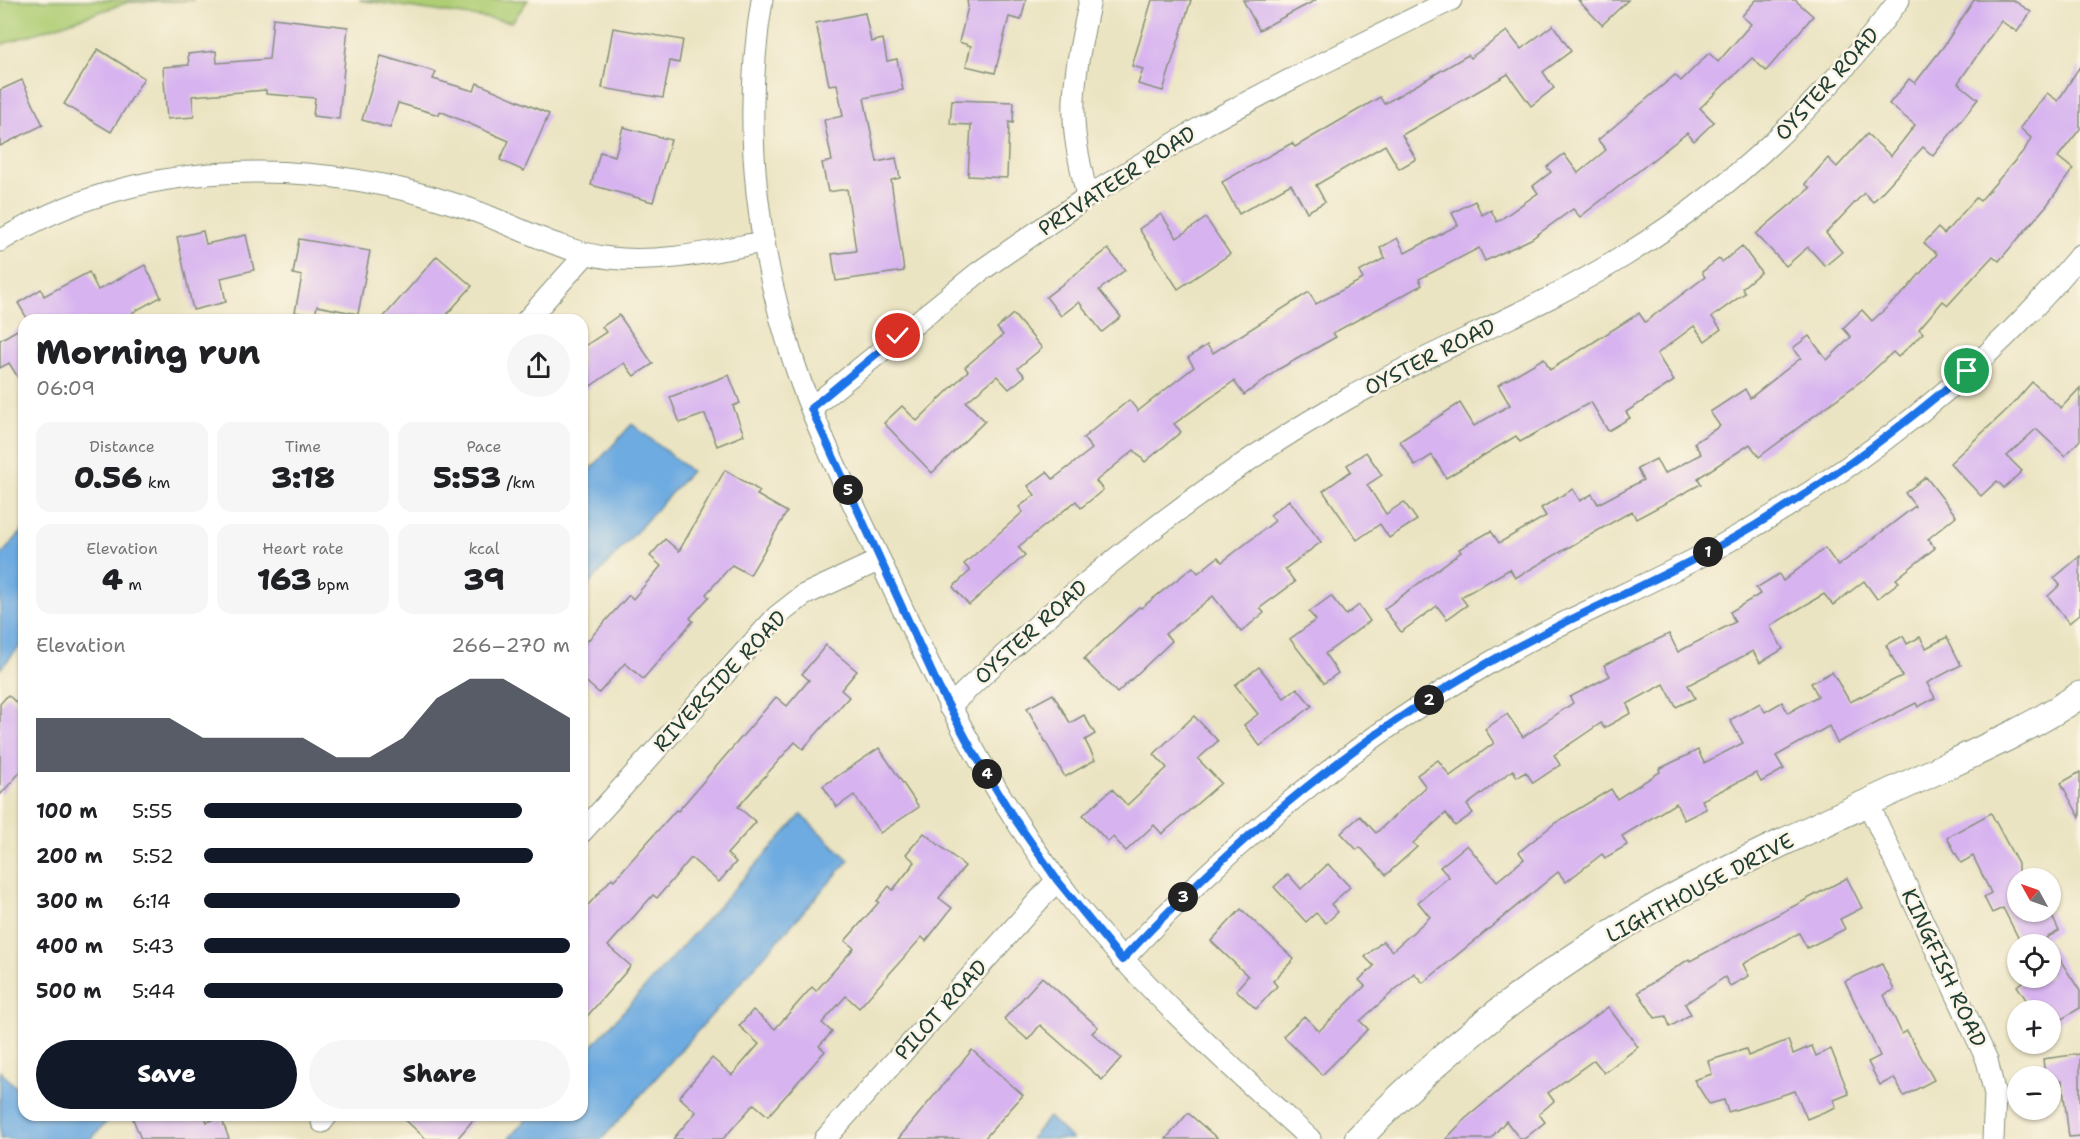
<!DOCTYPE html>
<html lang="en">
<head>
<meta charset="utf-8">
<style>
	:root { --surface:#fff; --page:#f6f6f6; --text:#202124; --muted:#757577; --accent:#111827 }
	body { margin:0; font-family:"Shantell Sans",sans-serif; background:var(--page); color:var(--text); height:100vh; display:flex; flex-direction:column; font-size:22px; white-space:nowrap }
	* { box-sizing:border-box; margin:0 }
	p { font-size:20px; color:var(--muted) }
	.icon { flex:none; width:33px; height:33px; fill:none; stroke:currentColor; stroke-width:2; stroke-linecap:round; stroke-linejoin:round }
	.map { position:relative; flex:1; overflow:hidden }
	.details { position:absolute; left:18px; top:314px; width:570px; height:807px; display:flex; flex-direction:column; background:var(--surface); border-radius:18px; box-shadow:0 2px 4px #0004 }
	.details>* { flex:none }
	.needle { width:39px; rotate:310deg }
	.fabs { position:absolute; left:2007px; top:868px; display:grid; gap:12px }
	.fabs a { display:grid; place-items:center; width:54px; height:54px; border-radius:50%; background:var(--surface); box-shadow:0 2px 4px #0004; font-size:30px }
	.pin { position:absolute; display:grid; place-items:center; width:51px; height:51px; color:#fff; margin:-26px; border:3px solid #fff; border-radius:50%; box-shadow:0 2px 6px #0007 }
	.km { position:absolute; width:30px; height:30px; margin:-15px; border-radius:50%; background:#222; color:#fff; font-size:16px; line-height:30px; text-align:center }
	.round { display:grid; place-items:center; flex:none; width:63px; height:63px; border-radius:32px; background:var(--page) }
	.summary { display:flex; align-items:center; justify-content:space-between; height:102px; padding:0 18px }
	h1 { font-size:33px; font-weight:800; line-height:45px }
	.figures { display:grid; grid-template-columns:repeat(3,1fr); gap:9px; height:102px; padding:6px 18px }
	.figures div { display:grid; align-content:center; border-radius:15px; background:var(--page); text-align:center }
	.figures b { font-size:30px; font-weight:800 }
	.figures small { font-size:16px; font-weight:400 }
	.figures p { font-size:16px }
	.chart { height:168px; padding:12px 18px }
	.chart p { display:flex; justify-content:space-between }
	.chart svg { width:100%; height:108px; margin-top:6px; fill:var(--accent); opacity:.7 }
	.primary-button { display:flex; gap:12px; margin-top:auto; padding:12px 18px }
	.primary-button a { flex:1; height:69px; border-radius:36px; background:var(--accent); color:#fff; font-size:24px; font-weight:800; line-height:69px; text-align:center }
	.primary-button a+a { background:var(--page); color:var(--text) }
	ul { padding:0 18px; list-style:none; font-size:20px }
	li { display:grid; grid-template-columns:96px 72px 1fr; align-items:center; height:45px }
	li i { height:15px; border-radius:8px; background:var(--accent) }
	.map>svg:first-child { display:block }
	.green { fill:#afcd74; stroke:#678554; stroke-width:1.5 }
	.water { fill:#6eabe0; stroke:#46748a; stroke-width:1.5 }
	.building { fill:#d7b3f0 }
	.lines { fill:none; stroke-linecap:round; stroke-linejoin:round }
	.minor-casing { stroke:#85907b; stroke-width:23 }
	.tertiary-casing { stroke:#85907b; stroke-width:29 }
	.minor { stroke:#fff; stroke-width:21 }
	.tertiary { stroke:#fff; stroke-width:27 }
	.route-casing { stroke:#fff; stroke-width:12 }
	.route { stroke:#1a73e8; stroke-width:8 }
	.labels { text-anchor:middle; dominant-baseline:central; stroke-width:5; stroke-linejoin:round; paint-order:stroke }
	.street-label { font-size:21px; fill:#1f3d34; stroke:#fcf5e5 }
</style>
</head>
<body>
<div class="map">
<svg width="2080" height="1139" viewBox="0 0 2080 1139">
	<rect width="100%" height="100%" fill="#fcf5e5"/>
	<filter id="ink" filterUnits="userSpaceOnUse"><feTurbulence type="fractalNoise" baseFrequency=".0167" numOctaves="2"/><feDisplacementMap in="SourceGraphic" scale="12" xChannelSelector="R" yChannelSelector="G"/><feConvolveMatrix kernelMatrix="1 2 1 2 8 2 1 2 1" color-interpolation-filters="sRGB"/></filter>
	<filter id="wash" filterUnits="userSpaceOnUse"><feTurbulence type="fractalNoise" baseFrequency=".008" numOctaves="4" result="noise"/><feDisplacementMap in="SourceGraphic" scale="24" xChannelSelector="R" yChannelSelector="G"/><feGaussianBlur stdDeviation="1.35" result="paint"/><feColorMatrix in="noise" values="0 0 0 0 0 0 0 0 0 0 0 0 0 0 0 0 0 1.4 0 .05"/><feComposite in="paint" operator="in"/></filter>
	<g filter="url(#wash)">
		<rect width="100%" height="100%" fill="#ebe4c2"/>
		<g class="green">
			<polygon points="0,0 194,0 129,2 0,45"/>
			<polygon points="359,0 528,0 512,22"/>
		</g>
		<g class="water">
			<polygon points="632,424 691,471 582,592 582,479"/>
			<polygon points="24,529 24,642 0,669 0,556"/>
			<polygon points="801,815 849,860 602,1139 508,1139 530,1115 582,1114 582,1057"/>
			<polygon points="0,1071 24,1095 24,1114 113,1115 91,1139 0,1139"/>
			<polygon points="1049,1117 1072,1139 1030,1139"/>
		</g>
		<g id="blocks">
			<g class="building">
				<polygon points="967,0 1026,0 1021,20 1009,17 995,73 966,66 971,46 959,42 968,7"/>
				<polygon points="1152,0 1191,0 1163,91 1138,84 1143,69 1132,66"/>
				<polygon points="1243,0 1316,0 1259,30"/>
				<polygon points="1578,0 1628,0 1602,25"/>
				<polygon points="1756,0 1795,0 1813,16 1766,71 1752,58 1700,108 1714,122 1694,141 1687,133 1580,217 1573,209 1531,239 1485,261 1479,248 1419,279 1422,285 1333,333 1336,337 1279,369 1244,395 1234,381 1174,424 1181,432 1145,462 1134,450 1096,481 1103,490 1081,508 1076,501 1018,547 1025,555 969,605 953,587 970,571 964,564 1023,512 1019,507 1035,495 1028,486 1047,472 1053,479 1092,449 1083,438 1129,400 1138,411 1194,367 1188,358 1207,345 1213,353 1309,292 1316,304 1363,279 1359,272 1385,258 1380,248 1397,238 1405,253 1458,225 1452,213 1475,201 1482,215 1491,210 1497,222 1538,193 1533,186 1551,172 1547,167 1564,154 1578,173 1606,150 1598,140 1675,75 1681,81 1709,53 1718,62 1751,24 1742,16"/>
				<polygon points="1974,0 2013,0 2031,12 2017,32 2001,21 1958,83 1978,99 1933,156 1923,147 1873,202 1864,193 1826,233 1842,252 1825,266 1808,247 1786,266 1756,234 1810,188 1805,184 1828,158 1837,167 1867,134 1891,156 1915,125 1889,104 1909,79 1915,83 1943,47"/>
				<polygon points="865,13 871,42 883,39 887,61 897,59 903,90 864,98 877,162 896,158 900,178 891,180 904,271 836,281 832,254 856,251 847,189 828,192 822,163 832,161 824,120 843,116 837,84 829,85 816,23"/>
				<polygon points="273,18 348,27 339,119 313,116 315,98 266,94 266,90 192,96 194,117 167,119 163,67 189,65 188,54 216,51 217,63 269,59"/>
				<polygon points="1553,25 1571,51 1543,72 1554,88 1531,106 1508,74 1402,135 1416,159 1399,169 1385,145 1316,185 1325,202 1307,212 1291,184 1239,214 1222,182 1292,143 1295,147 1380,97 1384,104 1468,55 1470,58 1507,31 1521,49"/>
				<polygon points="613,28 683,40 679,63 670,61 663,98 602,88"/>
				<polygon points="98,49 144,78 111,132 64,104"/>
				<polygon points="381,56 436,72 433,79 474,91 477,83 549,114 524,171 500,160 509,141 440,111 439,115 398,103 390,128 362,120"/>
				<polygon points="2080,66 2080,129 2058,157 2073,169 2047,205 1999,261 1993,256 1948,305 1943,301 1919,329 1923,333 1898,357 1893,352 1865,378 1759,457 1750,444 1698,478 1701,484 1636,519 1632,511 1515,578 1510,569 1461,597 1467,605 1447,619 1437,606 1401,632 1384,609 1461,552 1459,549 1491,531 1499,543 1546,516 1541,508 1573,489 1580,501 1592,494 1598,504 1643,480 1637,469 1656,459 1664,474 1701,454 1694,443 1720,426 1710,412 1745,389 1750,398 1801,358 1793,348 1809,336 1827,360 1851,337 1843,328 1862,310 1872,321 1905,291 1937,254 1924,243 1938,228 1944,234 1976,198 1980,201 2025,149 2031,138 2020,128 2047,93 2058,101"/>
				<polygon points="22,80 43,125 0,146 0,90"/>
				<polygon points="952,100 1014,102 1013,123 1009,122 1007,178 968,176 971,125 950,124"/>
				<polygon points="623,127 671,140 653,202 591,185 600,152 615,156"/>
				<polygon points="1161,214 1177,238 1206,218 1230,254 1178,289 1139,229"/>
				<polygon points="203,231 206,244 246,235 254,270 221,278 226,302 193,310 177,237"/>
				<polygon points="299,239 370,251 358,314 317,306 315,316 295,312 302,276 293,274"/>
				<polygon points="1742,246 1761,272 1742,288 1745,293 1712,317 1721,329 1705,341 1694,326 1657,354 1674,381 1626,412 1630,418 1608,431 1591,402 1520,442 1516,436 1446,478 1432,455 1415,466 1400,441 1460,403 1474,426 1510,405 1498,385 1544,358 1550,370 1639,313 1645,322 1705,277 1702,272 1719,259 1722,262"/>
				<polygon points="1108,249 1125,270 1099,290 1121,317 1102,332 1079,302 1061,316 1046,297"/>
				<polygon points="437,256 472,286 442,320 381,320"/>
				<polygon points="145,265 161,297 133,312 136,320 28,320 18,303 41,289 44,296 89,272 98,290"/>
				<polygon points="1013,314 1042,348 1018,368 1025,376 1009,389 997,376 966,402 985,421 932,473 884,423 902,406 917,421 968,371 965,367 1003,335 997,328"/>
				<polygon points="619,315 653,364 634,376 624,363 582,392 582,348 606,332 602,327"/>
				<polygon points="24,326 24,387 9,363 0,368 0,340"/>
				<polygon points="729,375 740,403 733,406 744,435 717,446 705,414 680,423 670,397"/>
				<polygon points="2032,382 2061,408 2080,388 2080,440 2065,456 2036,429 2007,456 2022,471 2004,488 1997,481 1981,496 1950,463 2011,406"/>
				<polygon points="1366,452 1382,475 1367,485 1386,514 1404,502 1417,520 1389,538 1380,524 1357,540 1323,491 1351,471 1347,465"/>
				<polygon points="725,470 760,491 757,495 787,512 750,575 732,565 706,594 709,597 690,618 693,621 643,679 625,663 599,693 582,678 582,647 629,595 633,599 661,566 650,556 665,539 679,551"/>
				<polygon points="1926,477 1956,516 1928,539 1935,548 1896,579 1899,582 1877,599 1864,581 1833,605 1824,594 1770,626 1783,649 1760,663 1753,651 1688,685 1695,698 1676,707 1664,684 1627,704 1631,713 1604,728 1601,723 1554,755 1560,765 1533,783 1526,772 1517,777 1513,770 1467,805 1473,813 1455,826 1446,813 1413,843 1417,847 1386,875 1360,847 1357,850 1341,833 1360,816 1376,833 1426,787 1417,775 1438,760 1450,776 1494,743 1485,729 1507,714 1523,737 1573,703 1570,697 1610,676 1604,665 1669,634 1678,652 1735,622 1730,612 1760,594 1756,588 1779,574 1783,581 1825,548 1838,566 1915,506 1905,493"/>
				<polygon points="1289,500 1321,542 1285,569 1295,582 1260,608 1264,613 1241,632 1213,596 1165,634 1172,641 1117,693 1084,659 1139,607 1141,608 1193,567 1198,573 1218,557 1222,562 1275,521 1270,515"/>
				<polygon points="2080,556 2080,614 2069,623 2048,596 2060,585 2054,578"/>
				<polygon points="1331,596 1346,615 1359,605 1370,621 1325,654 1338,673 1324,683 1290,639 1316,620 1309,612"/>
				<polygon points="1903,636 1907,644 1920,637 1926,648 1947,637 1961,665 1927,683 1935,698 1918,707 1916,703 1837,743 1829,726 1776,756 1784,769 1761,782 1756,773 1702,800 1706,809 1684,820 1676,803 1622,836 1627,845 1605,858 1602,854 1566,882 1558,872 1423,983 1414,973 1360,1021 1368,1029 1322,1075 1283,1036 1304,1016 1319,1031 1365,986 1359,980 1374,966 1365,957 1383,941 1392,951 1430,917 1418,902 1449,877 1440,867 1467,845 1497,881 1524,859 1519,852 1555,823 1611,789 1617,799 1660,772 1659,769 1698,750 1704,763 1743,743 1730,720 1760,703 1765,712 1782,702 1788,713 1818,696 1811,683 1832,672 1850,702 1902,676 1886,645"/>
				<polygon points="826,645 857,671 841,690 849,697 803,749 795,742 738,807 756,822 727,854 736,862 719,882 691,858 657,898 653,895 608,946 631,966 582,1022 582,912 612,878 614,880 676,810 678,811 776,697 787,706 809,680 802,674"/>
				<polygon points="1259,667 1284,698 1297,688 1312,706 1260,746 1244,725 1258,714 1235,685"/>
				<polygon points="1053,694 1070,723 1084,715 1095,734 1085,740 1095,760 1065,777 1027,708"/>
				<polygon points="8,695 24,710 24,768 0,795 0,704"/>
				<polygon points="1194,716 1218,741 1198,759 1221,783 1162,834 1154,825 1126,851 1113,837 1108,842 1083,815 1112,789 1127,805 1167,768 1154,754"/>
				<polygon points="879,748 919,807 880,833 854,795 837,807 823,786"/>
				<polygon points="2080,772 2080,818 2061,783"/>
				<polygon points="1991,813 2018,864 2018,912 2050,912 2059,931 2046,938 2080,991 2080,1008 2050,1026 2050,1011 2040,1011 2034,1001 2029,1004 2017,986 2029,978 2050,978 2050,945 2022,945 2003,908 1992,913 1984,897 1991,893 1973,856 1961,863 1947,837"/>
				<polygon points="924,833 965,866 939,898 952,908 926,941 922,937 859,1008 846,996 822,1023 832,1032 819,1046 825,1051 768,1116 754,1104 723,1139 673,1139 696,1112 679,1097 712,1058 732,1075 759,1044 739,1026 753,1010 775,1029 812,987 816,991 854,948 845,941 879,902 877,901 889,886 893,890 915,862 906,854"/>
				<polygon points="1328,864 1350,887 1331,904 1338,912 1326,923 1316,913 1306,922 1274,887 1288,874 1301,889"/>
				<polygon points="1847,878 1862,908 1840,919 1845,929 1807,948 1799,933 1743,964 1749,976 1730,986 1725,977 1685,1004 1691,1014 1670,1027 1666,1016 1655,1018 1638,992 1689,959 1690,961"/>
				<polygon points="1241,909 1294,959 1273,981 1277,986 1256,1009 1236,990 1248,976 1211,941"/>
				<polygon points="1882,964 1894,990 1884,995 1902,1034 1907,1031 1934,1080 1904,1096 1894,1078 1880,1085 1868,1062 1880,1056 1845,981"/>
				<polygon points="1042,977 1098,1027 1092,1033 1121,1058 1102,1080 1040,1025 1028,1040 1004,1019"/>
				<polygon points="1608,1007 1638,1047 1604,1073 1594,1060 1548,1093 1554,1101 1539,1114 1545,1122 1524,1139 1520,1139 1506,1121 1490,1139 1446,1139 1465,1119 1536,1060"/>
				<polygon points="1788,1040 1793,1054 1812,1046 1816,1056 1831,1049 1849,1094 1834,1100 1836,1107 1807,1119 1795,1091 1728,1112 1724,1100 1709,1104 1694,1080 1712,1074 1708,1061 1746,1049 1748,1056"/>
				<polygon points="972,1050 1023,1095 984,1139 898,1139"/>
				<polygon points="2080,1054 2080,1136 2069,1137 2062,1080 2050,1081 2050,1077 2045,1077 2043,1059"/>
				<polygon points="1188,1113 1218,1139 1166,1139"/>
				<polygon points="131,1114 204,1114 207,1122 221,1117 229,1139 141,1139"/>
				<polygon points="399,1114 478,1114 457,1139 426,1139"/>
			</g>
		</g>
	</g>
	<g filter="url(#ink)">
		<use href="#blocks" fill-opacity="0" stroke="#85907b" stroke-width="1.5"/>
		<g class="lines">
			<g class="minor-casing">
				<g id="minor">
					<path d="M762 0C741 128 757 261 801 383 826 451 860 516 890 582 942 694 996 803 1073 901 1144 989 1227 1063 1310 1139"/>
					<path d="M1087 197C1083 176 1077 154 1075 133 1070 89 1081 43 1090 0"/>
					<path d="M0 241C139 156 310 156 461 206 512 223 556 251 610 258 661 264 714 251 763 242"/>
					<polyline points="527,320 586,254"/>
					<polyline points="811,408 979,272 1087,197 1206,124 1297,76 1451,0"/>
					<path d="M949 707C1070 590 1200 483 1347 399 1437 348 1536 311 1624 256 1733 189 1823 102 1899 0"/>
					<polyline points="1868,803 1987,1060 1995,1095 1993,1139"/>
					<polyline points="582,832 777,616 804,595 880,560"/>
					<path d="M1122 960C1231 843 1353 742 1491 662 1565 618 1646 587 1722 545 1855 471 1983 374 2080 255"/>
					<polyline points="322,1122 328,1114"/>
					<polyline points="825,1139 1057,880"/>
				</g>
			</g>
			<g class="tertiary-casing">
				<path id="tertiary" d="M1358 1139C1462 1030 1583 941 1718 874 1791 837 1866 804 1940 769 1988 747 2036 725 2080 695"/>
			</g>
			<use href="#minor" class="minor"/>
			<use href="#tertiary" class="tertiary"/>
		</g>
	</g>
	<g class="lines" filter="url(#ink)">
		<g class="route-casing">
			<path id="route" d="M898 336 811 408 939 688 971 748 1012 815 1057 880 1122 960C1231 843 1354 738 1493 660 1567 618 1647 586 1721 545 1810 496 1890 437 1967 371"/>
		</g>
		<use href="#route" class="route"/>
	</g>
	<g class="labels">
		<g class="street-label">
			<text transform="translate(1827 84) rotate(-48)">OYSTER ROAD</text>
			<text transform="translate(1117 181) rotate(-33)">PRIVATEER ROAD</text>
			<text transform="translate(1430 357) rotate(-27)">OYSTER ROAD</text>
			<text transform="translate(1031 632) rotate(-42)">OYSTER ROAD</text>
			<text transform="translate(720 681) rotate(-47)">RIVERSIDE ROAD</text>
			<text transform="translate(1700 888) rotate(-28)">LIGHTHOUSE DRIVE</text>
			<text transform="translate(1944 968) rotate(65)">KINGFISH ROAD</text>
			<text transform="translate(941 1010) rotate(-48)">PILOT ROAD</text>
		</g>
	</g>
</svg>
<div class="fabs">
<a><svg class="needle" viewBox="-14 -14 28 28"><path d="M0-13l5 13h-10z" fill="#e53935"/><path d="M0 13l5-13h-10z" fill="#757577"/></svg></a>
<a><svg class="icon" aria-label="locate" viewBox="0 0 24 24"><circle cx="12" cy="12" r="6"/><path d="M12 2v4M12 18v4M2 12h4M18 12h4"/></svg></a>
<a>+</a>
<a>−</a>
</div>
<div class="pin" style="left:1967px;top:371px;background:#1e9e55"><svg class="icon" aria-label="arrive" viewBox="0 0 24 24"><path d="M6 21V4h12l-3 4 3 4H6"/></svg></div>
<div class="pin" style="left:898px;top:336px;background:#d93025"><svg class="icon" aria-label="check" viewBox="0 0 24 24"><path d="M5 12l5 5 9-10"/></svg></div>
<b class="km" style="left:1708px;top:552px">1</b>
<b class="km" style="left:1429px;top:700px">2</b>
<b class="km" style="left:1183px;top:897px">3</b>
<b class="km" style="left:987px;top:774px">4</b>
<b class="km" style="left:848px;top:490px">5</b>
<section class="details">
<div class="summary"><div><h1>Morning run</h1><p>06:09</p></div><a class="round"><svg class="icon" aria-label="share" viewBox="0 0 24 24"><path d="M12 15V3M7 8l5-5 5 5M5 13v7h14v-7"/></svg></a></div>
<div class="figures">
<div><p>Distance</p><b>0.56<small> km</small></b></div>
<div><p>Time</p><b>3:18</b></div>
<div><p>Pace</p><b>5:53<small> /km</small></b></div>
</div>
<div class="figures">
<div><p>Elevation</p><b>4<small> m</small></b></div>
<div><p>Heart rate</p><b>163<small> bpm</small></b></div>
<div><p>kcal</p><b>39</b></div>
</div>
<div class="chart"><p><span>Elevation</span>266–270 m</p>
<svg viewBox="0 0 160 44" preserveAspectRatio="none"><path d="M0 44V22L10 22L20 22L30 22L40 22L50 30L60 30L70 30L80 30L90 38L100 38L110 30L120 14L130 6L140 6L150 14L160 22V44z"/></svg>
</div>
<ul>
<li><b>100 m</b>5:55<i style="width:87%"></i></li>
<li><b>200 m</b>5:52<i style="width:90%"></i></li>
<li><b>300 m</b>6:14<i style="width:70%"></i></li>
<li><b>400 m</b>5:43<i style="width:100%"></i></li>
<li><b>500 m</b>5:44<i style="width:98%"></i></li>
</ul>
<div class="primary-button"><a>Save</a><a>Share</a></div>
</section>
</div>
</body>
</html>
